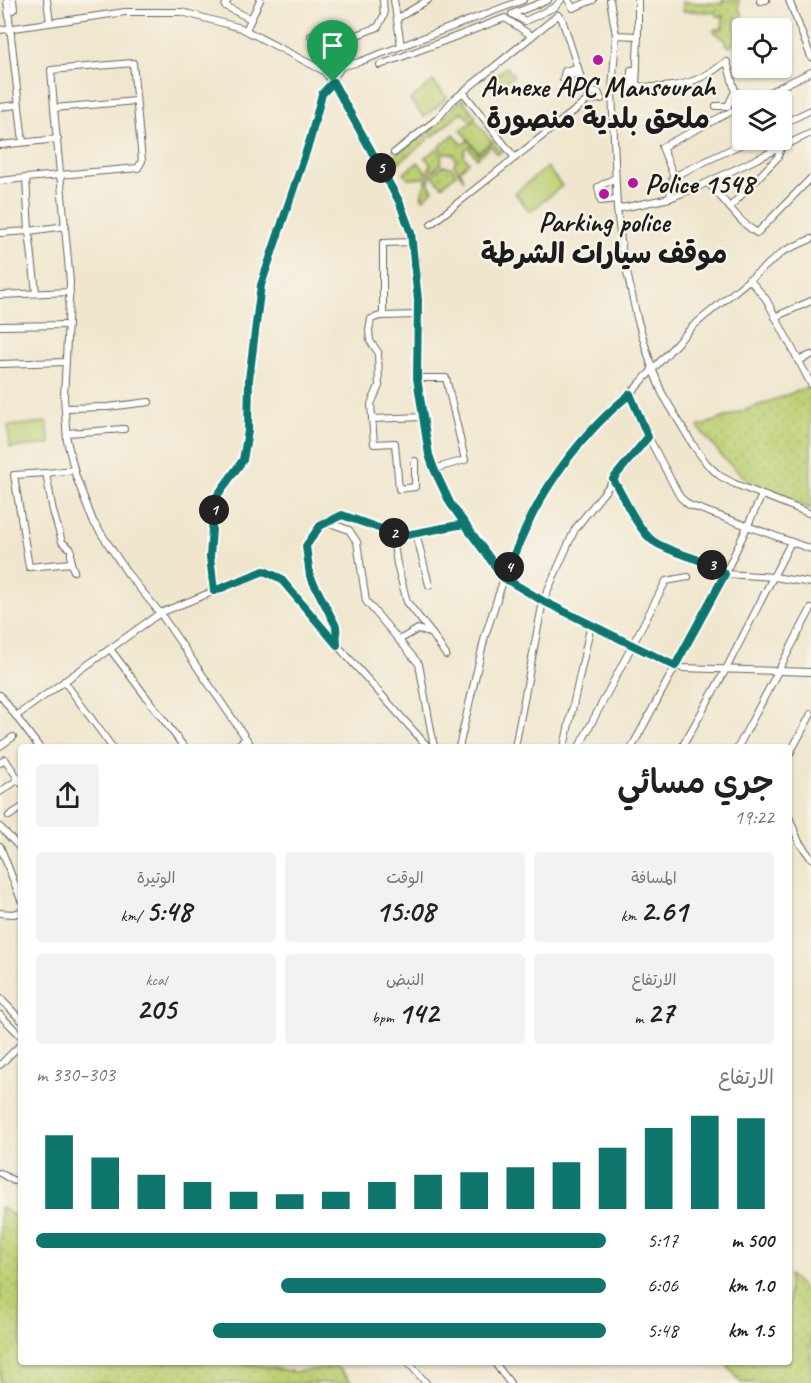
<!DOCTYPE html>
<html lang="ar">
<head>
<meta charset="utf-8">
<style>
	:root { --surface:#fff; --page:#f2f2f2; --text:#202124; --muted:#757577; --accent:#0f766e }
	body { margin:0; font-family:Caveat,"Playpen Sans Arabic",sans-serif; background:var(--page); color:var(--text); direction:rtl; height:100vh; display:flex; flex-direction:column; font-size:22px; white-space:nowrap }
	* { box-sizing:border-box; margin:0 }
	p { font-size:20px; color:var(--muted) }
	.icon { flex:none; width:33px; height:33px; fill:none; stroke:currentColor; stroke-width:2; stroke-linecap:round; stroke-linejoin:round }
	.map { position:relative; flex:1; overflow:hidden; direction:ltr }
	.sheet { position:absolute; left:18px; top:744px; width:774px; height:621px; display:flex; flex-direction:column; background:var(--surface); border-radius:6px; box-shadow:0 2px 4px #0004; direction:rtl }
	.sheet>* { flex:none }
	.fabs { position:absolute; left:732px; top:18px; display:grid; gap:12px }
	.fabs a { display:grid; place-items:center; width:60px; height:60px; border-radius:6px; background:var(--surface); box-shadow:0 2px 4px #0004; font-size:30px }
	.pin { position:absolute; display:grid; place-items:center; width:51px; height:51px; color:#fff; margin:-62px -26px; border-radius:50% 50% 50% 0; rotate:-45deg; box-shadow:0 0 6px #0007 }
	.pin .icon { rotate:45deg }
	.km { position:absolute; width:30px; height:30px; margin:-15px; border-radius:50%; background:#222; color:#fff; font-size:16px; line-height:30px; text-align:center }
	.round { display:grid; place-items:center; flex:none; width:63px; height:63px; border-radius:6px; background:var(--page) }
	.summary { display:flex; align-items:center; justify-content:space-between; height:102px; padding:0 18px }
	h1 { font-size:33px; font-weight:600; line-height:45px }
	.stats { display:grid; grid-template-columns:repeat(3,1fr); gap:9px; height:102px; padding:6px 18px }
	.stats div { display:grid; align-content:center; border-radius:6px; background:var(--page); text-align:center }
	.stats b { font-size:30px; font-weight:600 }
	.stats small { font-size:16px; font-weight:400 }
	.stats p { font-size:16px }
	.chart { height:168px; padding:12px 18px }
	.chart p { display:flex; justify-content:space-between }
	.chart svg { width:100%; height:108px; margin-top:6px; stroke:var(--accent); stroke-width:6 }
	ul { padding:0 18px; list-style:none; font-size:20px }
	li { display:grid; grid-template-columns:96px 72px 1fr; align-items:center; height:45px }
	li i { height:15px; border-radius:8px; background:var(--accent) }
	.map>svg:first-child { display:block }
	.green { fill:url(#green-dots); stroke:#6c7648; stroke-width:1.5 }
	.pitch { fill:#bdd074; stroke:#6c7648; stroke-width:1.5 }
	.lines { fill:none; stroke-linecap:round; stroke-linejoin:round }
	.minor-casing { stroke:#66635a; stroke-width:8 }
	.minor { stroke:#fff; stroke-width:6 }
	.route-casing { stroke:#fff; stroke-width:12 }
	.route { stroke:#0f766e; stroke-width:8 }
	.poi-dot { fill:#b5179e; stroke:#f7f3e8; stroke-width:2 }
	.labels { text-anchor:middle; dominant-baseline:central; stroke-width:5; stroke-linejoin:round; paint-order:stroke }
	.poi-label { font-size:28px; font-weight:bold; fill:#1c1c1c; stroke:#f7f3e8 }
</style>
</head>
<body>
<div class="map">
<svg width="811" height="1383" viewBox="0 0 811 1383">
	<defs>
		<pattern id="green-dots" width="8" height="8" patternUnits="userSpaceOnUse" patternTransform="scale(1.5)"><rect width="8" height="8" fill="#bdd074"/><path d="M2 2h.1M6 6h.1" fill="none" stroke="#a2b264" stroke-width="1.8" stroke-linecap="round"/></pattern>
	</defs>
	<rect width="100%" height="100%" fill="#f7f3e8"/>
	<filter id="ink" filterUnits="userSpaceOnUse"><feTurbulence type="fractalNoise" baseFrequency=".0167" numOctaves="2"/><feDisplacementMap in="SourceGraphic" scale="12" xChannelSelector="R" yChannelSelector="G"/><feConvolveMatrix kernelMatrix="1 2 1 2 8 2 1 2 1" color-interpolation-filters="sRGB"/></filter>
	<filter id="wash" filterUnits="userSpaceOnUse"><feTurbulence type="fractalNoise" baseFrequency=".008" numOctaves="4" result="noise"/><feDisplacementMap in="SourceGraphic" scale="24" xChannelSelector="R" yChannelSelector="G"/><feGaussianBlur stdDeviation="1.35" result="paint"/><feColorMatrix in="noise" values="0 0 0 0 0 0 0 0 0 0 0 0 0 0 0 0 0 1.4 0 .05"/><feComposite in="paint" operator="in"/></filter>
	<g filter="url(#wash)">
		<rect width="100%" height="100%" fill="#f0e6cd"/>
		<g class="green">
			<polygon points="683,0 685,2 722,4 722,0 739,0 739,11 742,12 742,18 735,18 735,41 730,47 726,44 727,42 714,31 715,29 722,29 723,16 716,16 715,12 683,11"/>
			<polygon points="507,67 514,76 498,88 491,79"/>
			<polygon points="462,99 476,117 471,121 462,112 432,137 429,132"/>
			<polygon points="425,134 429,139 397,164 395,155"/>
			<path d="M454 134 462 144 467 142V139L478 153 493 142 501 152 497 154 491 146 477 158 468 147 464 150 465 153 463 155 469 162 460 170 464 180 454 165C457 160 456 155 450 153H444L439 147Z"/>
			<polygon points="437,149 442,155 441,164 424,178 409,179 404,173 418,162 426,172 430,169 429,167 431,165 425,157"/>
			<polygon points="443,166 451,167 456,174 442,186 432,175 429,178 430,181 428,183 433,190 423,199 421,196 426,180"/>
			<polygon points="809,387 811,391 811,509 752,487 748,480 725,460 698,427"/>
			<polygon points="0,1207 21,1220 21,1362 240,1362 294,1372 337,1367 352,1383 0,1383"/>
			<polygon points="789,1275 811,1295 811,1383 741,1383 725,1362 789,1362"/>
		</g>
		<g class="pitch">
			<polygon points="791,46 796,63 763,74 761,68 782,68 782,49"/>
			<polygon points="433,81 447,98 424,117 410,100"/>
			<polygon points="475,120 492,142 478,152 461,130"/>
			<polygon points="547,167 562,186 530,212 515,193"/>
			<polygon points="47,422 50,444 10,448 8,426"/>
		</g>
	</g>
	<g filter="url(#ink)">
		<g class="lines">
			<g class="minor-casing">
				<g id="minor">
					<polyline points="7,0 23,142"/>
					<polyline points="47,0 50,23"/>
					<polyline points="228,0 225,6 251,19"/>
					<polyline points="394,0 401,46"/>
					<polyline points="548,0 512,14 525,21 555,7 561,0"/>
					<polyline points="568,0 573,8 593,0"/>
					<polyline points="610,0 616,35 612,91 617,209 622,249 637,318 652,368 662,393 693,445 707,464 720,476 735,484 811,514"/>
					<polyline points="789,0 811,57"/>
					<polyline points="760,1 766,0"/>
					<polyline points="9,12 14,9 13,0"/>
					<polyline points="398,18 428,0"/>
					<polyline points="0,30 125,12 182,12 241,28 324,71 332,82 399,202 411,233 415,258 418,300 417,378 429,455 434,469 450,503 504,578 525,528 551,481 587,435 630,394 693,326 784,251 811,239"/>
					<polyline points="246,30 260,0"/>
					<polyline points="616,35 638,36 638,0"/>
					<polyline points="311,36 331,39 327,61 323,70"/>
					<path d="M638 36 636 86C662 89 689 86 711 72 717 69 721 64 727 62L735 91 728 106H716"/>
					<polyline points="331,39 352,37 378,27 384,15 383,0"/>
					<polyline points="380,65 505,18 532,36"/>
					<polyline points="578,67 565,71 563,79 566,80 567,77 579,72"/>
					<polyline points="324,71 359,62 523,0"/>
					<polyline points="636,86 631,86 631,70 637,70"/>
					<polyline points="463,92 515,158"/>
					<polyline points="586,93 598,92 601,99 588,100"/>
					<polyline points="753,100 811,72"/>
					<polyline points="0,107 17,105"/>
					<polyline points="54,108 70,282 64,397 67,441 76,477 93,521 128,574 160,613 252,747"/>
					<polyline points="782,124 811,110"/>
					<polyline points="0,145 58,139"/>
					<polyline points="394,153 437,119 452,101 558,15 562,19 588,100 431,224"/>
					<polyline points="673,177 750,140"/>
					<polyline points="615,178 598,187 601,201 616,199"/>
					<polyline points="0,181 26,178"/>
					<path d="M708 183C725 199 737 221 757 233L811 178"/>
					<polyline points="670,198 673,174 662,147 742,106"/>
					<polyline points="730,207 778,157 781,148"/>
					<polyline points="617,209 670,198 700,186 811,133"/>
					<polyline points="0,233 29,231 26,178 138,168 142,161 133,63 51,70 54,108 136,101"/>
					<polyline points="749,279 766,299 811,384"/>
					<polyline points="36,292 29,231 66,226"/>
					<polyline points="0,295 70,292"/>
					<polyline points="383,316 383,243 413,242"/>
					<polyline points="775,317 811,301"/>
					<polyline points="0,326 68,325"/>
					<polyline points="798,361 811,355"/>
					<polyline points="0,364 66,362"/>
					<polyline points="417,378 446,378 465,460 434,469"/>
					<polyline points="630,394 642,425 680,497 689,505 811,549"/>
					<polyline points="65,408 108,407 149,402"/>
					<polyline points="372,419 423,417"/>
					<polyline points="67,433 124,429"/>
					<polyline points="415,461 415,487 399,489 395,443 374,444 371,404 379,386 378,352 370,341 369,330 371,319 380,316 418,315"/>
					<polyline points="74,470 46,473 53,511 62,542 71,549 71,563 74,571"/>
					<polyline points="46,473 14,475 29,567 71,563"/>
					<polyline points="613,479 646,534 665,547 710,564 725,574 774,577 811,583"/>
					<polyline points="327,522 349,530 357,542 366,601 419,664 434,747"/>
					<polyline points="392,533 397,564 407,602 433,635 446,655"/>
					<polyline points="416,533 429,585"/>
					<polyline points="214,591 210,557 214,500 243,461 247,431 249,379 261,285 311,140 323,94 341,67"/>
					<polyline points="399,640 418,629 432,634"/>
					<polyline points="110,649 184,747"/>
					<polyline points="64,681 112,747"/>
					<polyline points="0,695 39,747"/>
					<polyline points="16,716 160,613 264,571 280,578 337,645"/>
					<polyline points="0,746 13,737"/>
					<polyline points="235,747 246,739"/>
					<polyline points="428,747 337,645 336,626 310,576 306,546 320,526 342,515 401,536 464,524"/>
					<polyline points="459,747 485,636 504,578 543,601 632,646 682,668 811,672"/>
					<polyline points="515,747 543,601 575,529 648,437"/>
					<polyline points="564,747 591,624"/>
					<polyline points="579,747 666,581 688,577"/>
					<polyline points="632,747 725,574 762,495"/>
					<polyline points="682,747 725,671 791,542"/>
					<polyline points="738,747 811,609"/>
					<polyline points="789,755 811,714"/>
					<polyline points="0,763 5,759 21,783"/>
					<polyline points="0,792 19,779"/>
					<polyline points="9,816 21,808"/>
					<polyline points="789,817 799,842 811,858"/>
					<polyline points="0,827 21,849"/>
					<polyline points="0,846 21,900"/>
					<polyline points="0,913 13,914 21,912"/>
					<polyline points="0,998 21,1020"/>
					<polyline points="0,1015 21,1036"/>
					<polyline points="0,1065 21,1044"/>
					<polyline points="0,1173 14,1181 21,1180"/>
					<polyline points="408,1362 426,1383"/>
					<polyline points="494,1362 510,1383"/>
				</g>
			</g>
			<use href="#minor" class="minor"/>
		</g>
	</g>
	<g class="lines" filter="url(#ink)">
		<g class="route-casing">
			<path id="route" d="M333 82 322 94 310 140 261 285 249 379 248 431 243 460 214 500 210 557 214 591 264 571 280 578 337 645 336 626 310 576 306 546 320 526 342 515 401 536 464 524 504 578 543 601 675 666 725 574C704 557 675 556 653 541 638 530 623 496 613 479L648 437 630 394C601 418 573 449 552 481 532 511 518 545 504 578L450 503 434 469 429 455 417 378 418 300 411 233 399 201 333 82"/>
		</g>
		<use href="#route" class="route"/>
	</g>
	<g class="poi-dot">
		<circle cx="598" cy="60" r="6"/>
		<circle cx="633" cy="183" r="6"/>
		<circle cx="604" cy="194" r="6"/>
	</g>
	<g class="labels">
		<g class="poi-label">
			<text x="598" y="86">Annexe APC Mansourah<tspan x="598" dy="32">ملحق بلدية منصورة</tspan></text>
			<text x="645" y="183" text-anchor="start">Police 1548</text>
			<text x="604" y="221">Parking police<tspan x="604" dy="32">موقف سيارات الشرطة</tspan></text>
		</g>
	</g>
</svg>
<div class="fabs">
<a><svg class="icon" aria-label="locate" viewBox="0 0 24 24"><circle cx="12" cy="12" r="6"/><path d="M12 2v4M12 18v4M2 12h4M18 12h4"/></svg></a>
<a><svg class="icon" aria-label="layers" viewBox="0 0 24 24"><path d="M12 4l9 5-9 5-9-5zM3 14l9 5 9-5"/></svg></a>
</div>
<div class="pin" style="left:333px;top:82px;background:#1e9e55"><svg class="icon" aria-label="arrive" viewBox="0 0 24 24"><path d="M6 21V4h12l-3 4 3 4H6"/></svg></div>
<b class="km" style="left:214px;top:510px">1</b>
<b class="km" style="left:394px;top:533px">2</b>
<b class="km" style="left:712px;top:565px">3</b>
<b class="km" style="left:509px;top:567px">4</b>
<b class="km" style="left:381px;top:168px">5</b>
<section class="sheet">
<div class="summary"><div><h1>جري مسائي</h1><p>19:22</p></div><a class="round"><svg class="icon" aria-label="share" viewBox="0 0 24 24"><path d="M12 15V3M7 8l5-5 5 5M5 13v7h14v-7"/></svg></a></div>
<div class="stats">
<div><p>المسافة</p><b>2.61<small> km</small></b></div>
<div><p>الوقت</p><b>15:08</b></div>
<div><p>الوتيرة</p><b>5:48<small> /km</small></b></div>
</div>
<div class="stats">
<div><p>الارتفاع</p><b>27<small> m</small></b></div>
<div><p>النبض</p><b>142<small> bpm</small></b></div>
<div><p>kcal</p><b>205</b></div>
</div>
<div class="chart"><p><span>الارتفاع</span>303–330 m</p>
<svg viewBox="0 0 160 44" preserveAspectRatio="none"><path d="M5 44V14M15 44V23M25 44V30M35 44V33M45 44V37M55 44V38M65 44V37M75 44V33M85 44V30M95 44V29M105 44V27M115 44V25M125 44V19M135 44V11M145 44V6M155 44V7"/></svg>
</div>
<ul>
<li><b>500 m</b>5:17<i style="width:100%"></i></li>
<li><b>1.0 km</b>6:06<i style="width:57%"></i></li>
<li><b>1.5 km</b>5:48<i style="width:69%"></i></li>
</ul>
</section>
</div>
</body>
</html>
